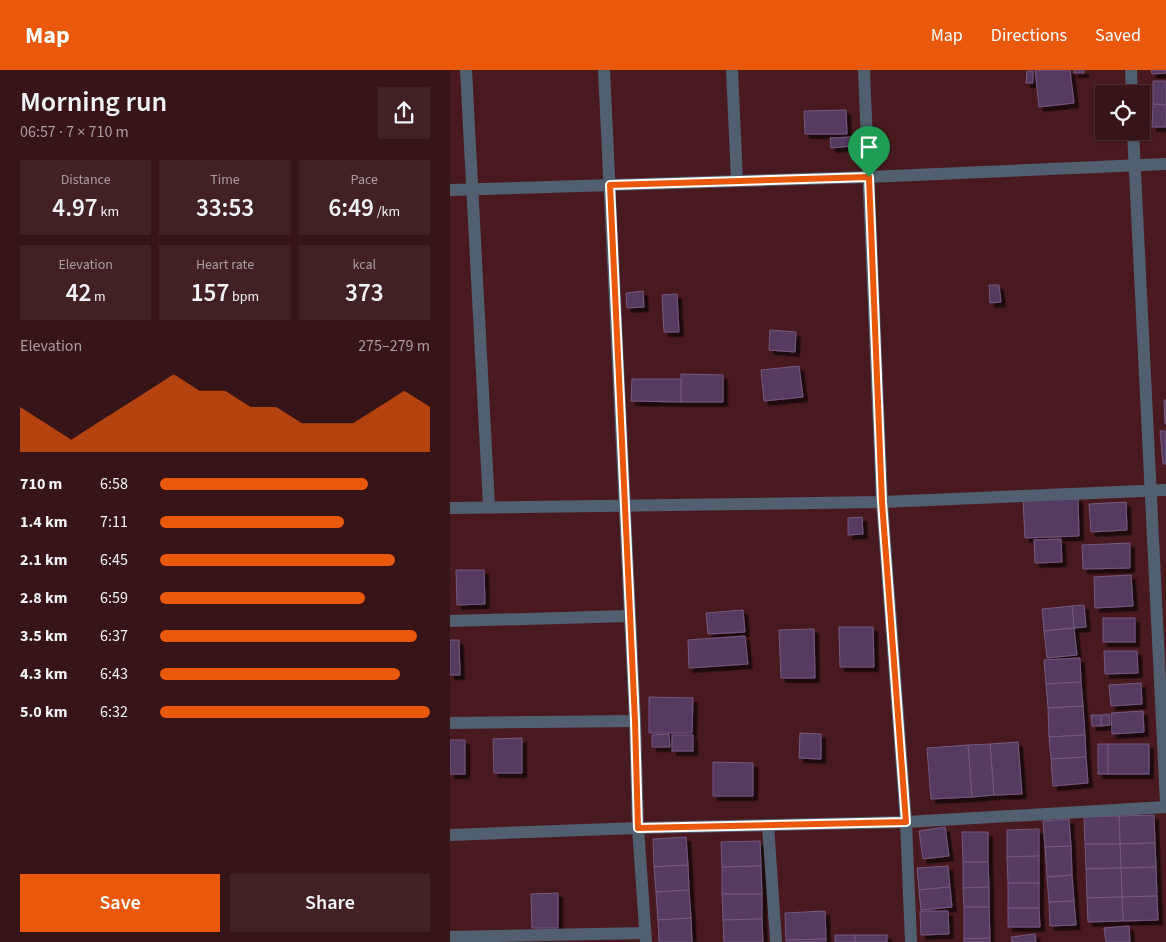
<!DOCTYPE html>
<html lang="en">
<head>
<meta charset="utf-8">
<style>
	:root { --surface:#361417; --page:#412124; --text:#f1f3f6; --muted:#aa9ea1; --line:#503336; --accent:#ea580c }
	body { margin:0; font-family:"Source Sans 3",sans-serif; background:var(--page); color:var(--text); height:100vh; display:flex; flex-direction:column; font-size:19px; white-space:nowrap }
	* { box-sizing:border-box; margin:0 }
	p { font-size:16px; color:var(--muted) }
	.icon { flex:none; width:28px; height:28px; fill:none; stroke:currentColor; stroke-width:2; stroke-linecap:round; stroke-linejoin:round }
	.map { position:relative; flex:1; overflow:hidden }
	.details { display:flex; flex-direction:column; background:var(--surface); width:450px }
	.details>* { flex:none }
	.buttons { position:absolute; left:645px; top:15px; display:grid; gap:10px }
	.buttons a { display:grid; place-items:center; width:55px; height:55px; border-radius:0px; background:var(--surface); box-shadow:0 1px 4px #0004,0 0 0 1px var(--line); font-size:25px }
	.pin { position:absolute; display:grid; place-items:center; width:42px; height:42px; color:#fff; margin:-51px -21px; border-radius:50% 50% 50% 0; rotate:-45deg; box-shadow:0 0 5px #0007 }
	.pin .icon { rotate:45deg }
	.round { display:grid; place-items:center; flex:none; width:52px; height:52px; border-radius:0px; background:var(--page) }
	.summary { display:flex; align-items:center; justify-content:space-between; height:85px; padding:0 20px }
	h1 { font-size:28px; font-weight:600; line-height:38px }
	.metrics { display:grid; grid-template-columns:repeat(3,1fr); gap:8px; height:85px; padding:5px 20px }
	.metrics div { display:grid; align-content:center; border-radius:0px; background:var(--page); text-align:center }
	.metrics b { font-size:25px; font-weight:600 }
	.metrics small { font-size:14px; font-weight:400 }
	.metrics p { font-size:14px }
	.chart { height:140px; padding:10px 20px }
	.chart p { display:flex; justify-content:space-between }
	.chart svg { width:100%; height:90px; margin-top:5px; fill:var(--accent); opacity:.7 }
	.cta { display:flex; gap:10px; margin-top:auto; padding:10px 20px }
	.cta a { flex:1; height:58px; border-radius:0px; background:var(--accent); color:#fff; font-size:20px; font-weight:600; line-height:58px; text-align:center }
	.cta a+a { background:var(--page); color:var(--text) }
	ul { padding:0 20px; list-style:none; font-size:16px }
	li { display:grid; grid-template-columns:80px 60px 1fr; align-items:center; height:38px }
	li i { height:12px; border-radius:6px; background:var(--accent) }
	header { display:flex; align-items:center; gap:30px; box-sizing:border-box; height:70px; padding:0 25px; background:var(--accent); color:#fff }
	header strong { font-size:24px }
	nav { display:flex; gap:28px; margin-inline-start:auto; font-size:18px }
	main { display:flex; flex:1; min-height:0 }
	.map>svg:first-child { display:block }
	.building { fill:#553a60; stroke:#755981; filter:url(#shadow) }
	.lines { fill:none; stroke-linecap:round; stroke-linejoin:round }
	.minor { stroke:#525f70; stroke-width:12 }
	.route-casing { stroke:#fff; stroke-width:10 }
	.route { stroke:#ea580c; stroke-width:6 }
</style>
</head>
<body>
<header>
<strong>Map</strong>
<nav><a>Map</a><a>Directions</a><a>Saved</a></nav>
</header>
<main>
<section class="details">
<div class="summary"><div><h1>Morning run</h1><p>06:57 · 7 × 710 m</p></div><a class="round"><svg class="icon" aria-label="share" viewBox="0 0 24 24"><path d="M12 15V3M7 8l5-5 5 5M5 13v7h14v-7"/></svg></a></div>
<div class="metrics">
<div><p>Distance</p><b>4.97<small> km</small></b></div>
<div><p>Time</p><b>33:53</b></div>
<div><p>Pace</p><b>6:49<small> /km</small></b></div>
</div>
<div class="metrics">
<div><p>Elevation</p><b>42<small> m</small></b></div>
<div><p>Heart rate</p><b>157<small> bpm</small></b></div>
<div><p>kcal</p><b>373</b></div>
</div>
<div class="chart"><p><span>Elevation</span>275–279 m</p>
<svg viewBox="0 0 160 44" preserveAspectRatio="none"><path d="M0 44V22L10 30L20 38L30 30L40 22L50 14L60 6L70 14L80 14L90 22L100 22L110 30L120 30L130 30L140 22L150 14L160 22V44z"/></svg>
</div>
<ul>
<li><b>710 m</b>6:58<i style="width:77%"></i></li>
<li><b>1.4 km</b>7:11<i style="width:68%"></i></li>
<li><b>2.1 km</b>6:45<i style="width:87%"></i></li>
<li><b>2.8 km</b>6:59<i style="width:76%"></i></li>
<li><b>3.5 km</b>6:37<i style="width:95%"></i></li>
<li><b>4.3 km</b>6:43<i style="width:89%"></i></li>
<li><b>5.0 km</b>6:32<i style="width:100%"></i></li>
</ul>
<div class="cta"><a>Save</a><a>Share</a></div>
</section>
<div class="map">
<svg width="716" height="872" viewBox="0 0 716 872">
	<defs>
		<filter id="shadow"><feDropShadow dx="4.5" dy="4.5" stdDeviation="0" flood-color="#0009"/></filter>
	</defs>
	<rect width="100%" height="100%" fill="#481a1f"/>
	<g class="building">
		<polygon points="585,0 620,0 624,33 589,37"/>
		<rect x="624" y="0" width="10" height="3"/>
		<polygon points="701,0 716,0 716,3 702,4"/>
		<polygon points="577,1 583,1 583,13 576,13"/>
		<polygon points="703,11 716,11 716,35 703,34"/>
		<polygon points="703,34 716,35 716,57 702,57"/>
		<polygon points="396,40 397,64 355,64 354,41"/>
		<polygon points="402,67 403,76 381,78 380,68"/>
		<polygon points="539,215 549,215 551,232 540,233"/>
		<polygon points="193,221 194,237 177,238 176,223"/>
		<polygon points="227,224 229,262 214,262 212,225"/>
		<polygon points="320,260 346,262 345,282 319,280"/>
		<polygon points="349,296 353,327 314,331 311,300"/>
		<polygon points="231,304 273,305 273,332 231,332"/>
		<polygon points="182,309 231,309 231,332 181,331"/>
		<polygon points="714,330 716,330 716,354 715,354"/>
		<polygon points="710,361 716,361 716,394 713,394"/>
		<polygon points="628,427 629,466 575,468 573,429"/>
		<polygon points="676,432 677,460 641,462 639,434"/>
		<polygon points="412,447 413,464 398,465 398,448"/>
		<polygon points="611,469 612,492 585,493 584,470"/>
		<polygon points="680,473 680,498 633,499 632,475"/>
		<polygon points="6,500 34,500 35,534 7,535"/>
		<polygon points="681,505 683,536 645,538 644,507"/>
		<polygon points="634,535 636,557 624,558 622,536"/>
		<polygon points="622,536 624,558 594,561 592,539"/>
		<polygon points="293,540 295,562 258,564 256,543"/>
		<rect x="653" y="548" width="32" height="24"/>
		<polygon points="389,557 423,557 424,597 390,597"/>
		<polygon points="624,558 627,585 597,588 594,561"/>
		<polygon points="364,559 365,608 331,608 329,560"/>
		<polygon points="295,566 298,594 239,598 238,570"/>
		<polygon points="0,570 9,570 10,605 0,605"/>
		<polygon points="654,581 687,581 688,603 655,604"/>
		<polygon points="630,588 631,612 596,614 594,590"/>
		<polygon points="631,612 633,636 598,638 596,614"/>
		<polygon points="691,613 692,634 661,636 659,615"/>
		<polygon points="199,627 243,628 242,663 199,663"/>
		<polygon points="633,636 635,665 599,667 598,638"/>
		<polygon points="693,641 694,662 662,664 661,643"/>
		<polygon points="659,644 660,655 651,656 651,645"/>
		<polygon points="641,645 651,645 651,656 642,656"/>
		<polygon points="350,663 371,664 371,689 349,688"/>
		<polygon points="219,664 220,677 202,677 202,665"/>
		<rect x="222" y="665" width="21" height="16"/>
		<polygon points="635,665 636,687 601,689 599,667"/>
		<polygon points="72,668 72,703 44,703 43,669"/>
		<rect x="0" y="670" width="15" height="34"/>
		<polygon points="568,672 572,724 544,725 540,674"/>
		<polygon points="540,674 544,725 522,727 518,675"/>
		<rect x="648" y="674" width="10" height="30"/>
		<rect x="658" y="674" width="41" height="30"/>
		<polygon points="518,675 522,727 481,729 477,678"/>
		<polygon points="636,687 638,713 603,716 601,689"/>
		<polygon points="263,692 303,693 303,726 263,726"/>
		<polygon points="704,745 705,773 670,774 669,746"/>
		<polygon points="669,746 670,774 635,774 634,747"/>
		<polygon points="619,749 621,776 595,777 593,751"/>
		<polygon points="495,757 499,786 473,789 469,761"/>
		<polygon points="589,759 589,786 557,787 557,760"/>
		<polygon points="512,762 538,762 538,792 513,792"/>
		<polygon points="236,767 238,795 204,797 203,769"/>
		<polygon points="310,771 311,796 272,797 271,772"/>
		<polygon points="705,773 706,797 671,798 670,774"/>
		<polygon points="635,774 670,774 671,798 636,799"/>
		<polygon points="621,776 622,805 597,807 595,777"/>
		<polygon points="589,786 589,813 558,813 557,787"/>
		<polygon points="513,792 538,792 539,817 513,818"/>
		<polygon points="238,795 239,820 206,822 204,797"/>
		<polygon points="311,796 312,824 272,824 272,797"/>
		<polygon points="498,796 500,817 469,820 467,798"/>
		<polygon points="706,797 707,826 672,827 671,798"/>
		<polygon points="671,798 672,827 637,828 636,799"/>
		<polygon points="622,805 624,831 599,832 597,807"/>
		<rect x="558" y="813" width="31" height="25"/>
		<polygon points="500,817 502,837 471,840 469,820"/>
		<polygon points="539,817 539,837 514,837 513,818"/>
		<polygon points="239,820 241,848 208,850 206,822"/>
		<polygon points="108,823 108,858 82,858 81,824"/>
		<polygon points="272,824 312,824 312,849 273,850"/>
		<polygon points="707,826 708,850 673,851 672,827"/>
		<polygon points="672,827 673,851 638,852 637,828"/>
		<polygon points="624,831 626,855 600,856 599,832"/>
		<polygon points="514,837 539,837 540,868 514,869"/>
		<polygon points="558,838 589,838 590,857 558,857"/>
		<polygon points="375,841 376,869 336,870 335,843"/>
		<polygon points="470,841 498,841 499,864 471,865"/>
		<polygon points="241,848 242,872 209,872 208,850"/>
		<polygon points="312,849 313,872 274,872 273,850"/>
		<polygon points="679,856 680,872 656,872 654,858"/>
		<polygon points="585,864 586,872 562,872 561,867"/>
		<rect x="385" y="865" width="20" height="7"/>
		<rect x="405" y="865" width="32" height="7"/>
		<polygon points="540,868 540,872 514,872 514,869"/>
		<polygon points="376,869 376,872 336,872 336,870"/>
	</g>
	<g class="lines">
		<g class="minor">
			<polyline points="16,0 39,436"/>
			<polyline points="154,0 185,651 188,758 196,872"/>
			<polyline points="282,0 287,111"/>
			<polyline points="414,0 432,432 456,752 461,872"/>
			<polyline points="681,0 682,24"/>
			<polyline points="683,61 716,733"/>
			<polyline points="0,120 419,107 716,94"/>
			<polyline points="0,438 432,432 716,420"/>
			<polyline points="0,551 180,546"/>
			<polyline points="0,653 185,651"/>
			<polyline points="318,755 326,872"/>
			<polyline points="0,765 188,758 456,752 716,737"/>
			<polyline points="0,867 195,863"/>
		</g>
	</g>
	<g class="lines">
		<g class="route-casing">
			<polygon id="route" points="419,107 432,432 456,752 188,758 185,651 160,115"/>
		</g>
		<use href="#route" class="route"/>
	</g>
</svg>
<div class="buttons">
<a><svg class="icon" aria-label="locate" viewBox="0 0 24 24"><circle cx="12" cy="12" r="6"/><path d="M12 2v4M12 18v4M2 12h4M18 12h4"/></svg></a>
</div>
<div class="pin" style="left:419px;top:107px;background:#1e9e55"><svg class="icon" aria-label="arrive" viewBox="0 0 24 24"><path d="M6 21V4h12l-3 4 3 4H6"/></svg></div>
</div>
</main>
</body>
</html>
